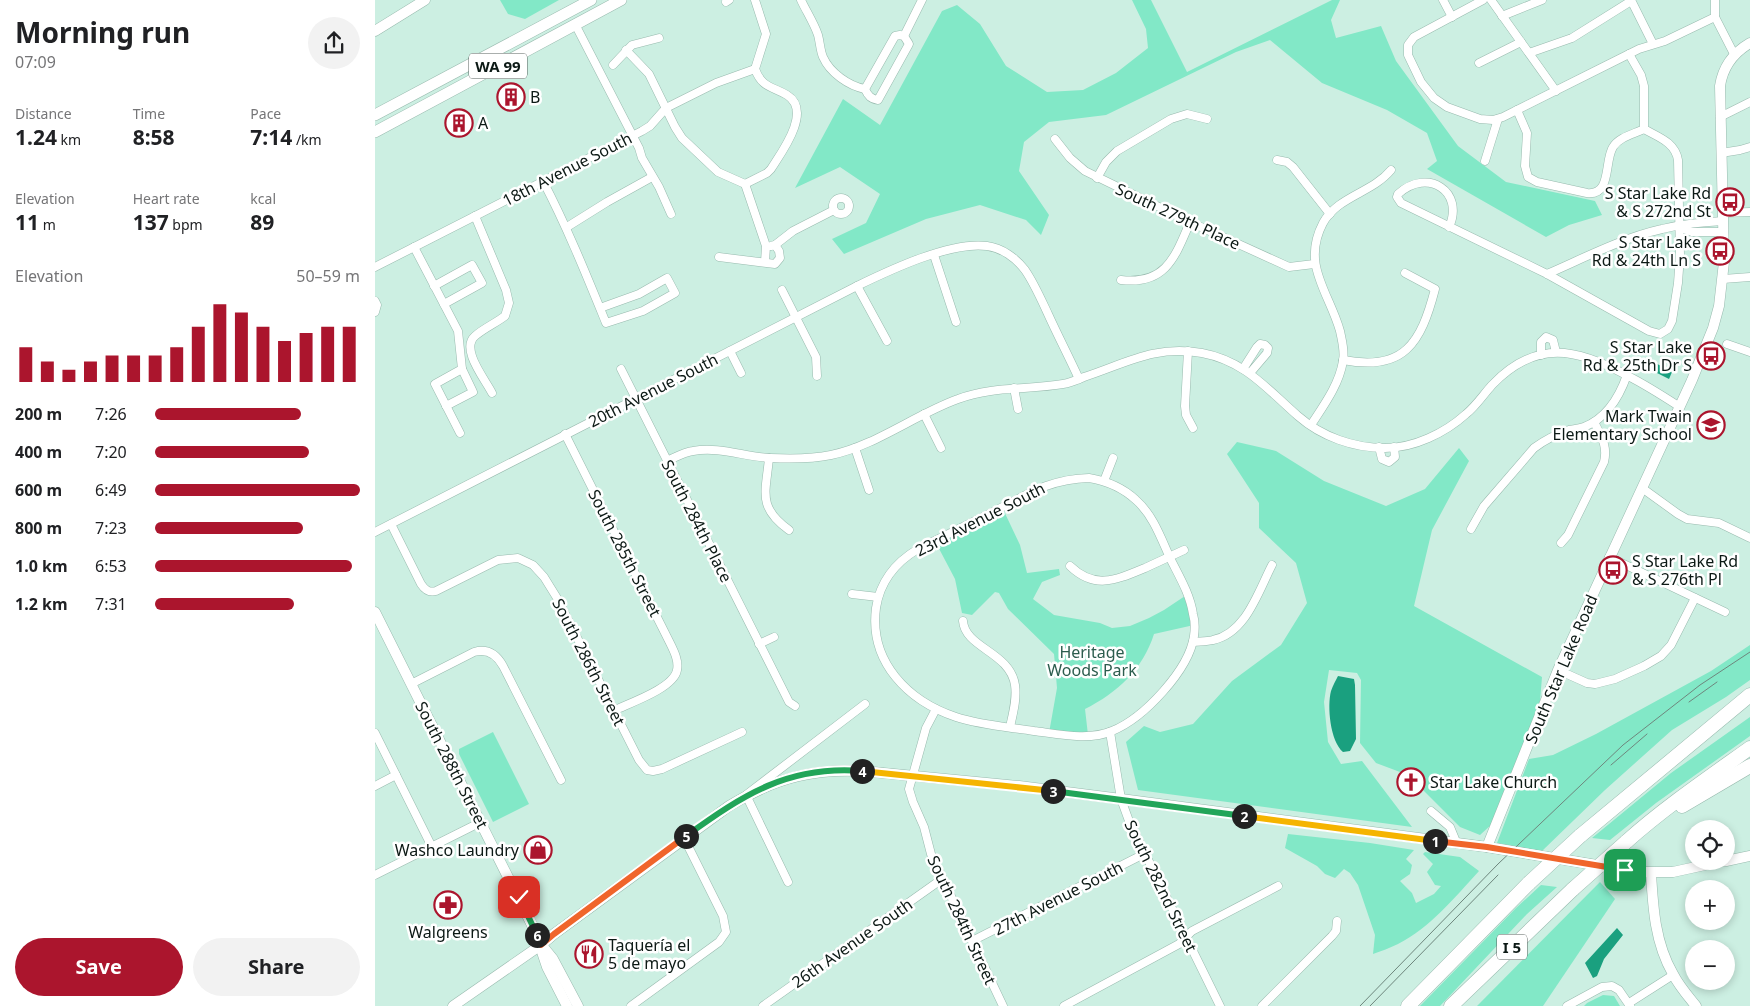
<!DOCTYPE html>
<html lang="en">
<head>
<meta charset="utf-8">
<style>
	:root { --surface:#fff; --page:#f2f2f2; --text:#202124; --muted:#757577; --accent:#ab152d }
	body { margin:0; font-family:"Noto Sans",sans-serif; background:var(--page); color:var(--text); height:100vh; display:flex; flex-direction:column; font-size:19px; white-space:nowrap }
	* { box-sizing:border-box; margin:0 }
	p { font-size:16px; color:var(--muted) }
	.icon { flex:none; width:28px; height:28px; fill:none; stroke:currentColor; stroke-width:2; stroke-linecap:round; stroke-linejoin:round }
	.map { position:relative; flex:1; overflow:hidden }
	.panel { display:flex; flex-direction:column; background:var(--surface); width:375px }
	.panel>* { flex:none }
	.controls { position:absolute; left:1310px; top:820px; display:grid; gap:10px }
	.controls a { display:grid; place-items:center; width:50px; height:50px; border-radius:50%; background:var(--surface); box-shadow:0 2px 8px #0003; font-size:25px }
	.pin { position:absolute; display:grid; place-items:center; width:42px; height:42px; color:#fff; margin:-21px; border-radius:10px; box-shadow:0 2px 8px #0006 }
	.km { position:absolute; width:25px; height:25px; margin:-12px; border-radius:50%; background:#222; color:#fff; font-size:14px; line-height:25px; text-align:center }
	.round { display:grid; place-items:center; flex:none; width:52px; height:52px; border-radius:26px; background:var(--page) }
	.headline { display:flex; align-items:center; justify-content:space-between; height:85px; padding:0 15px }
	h1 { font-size:28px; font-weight:700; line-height:38px }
	.stats { display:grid; grid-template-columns:repeat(3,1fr); gap:8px; height:85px; padding:5px 15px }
	.stats div { display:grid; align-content:center }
	.stats b { font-size:21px; font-weight:700 }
	.stats small { font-size:14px; font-weight:400 }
	.stats p { font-size:14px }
	.chart { height:140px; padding:10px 15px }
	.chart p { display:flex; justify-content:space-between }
	.chart svg { width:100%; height:90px; margin-top:5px; stroke:var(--accent); stroke-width:6 }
	.action { display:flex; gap:10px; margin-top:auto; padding:10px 15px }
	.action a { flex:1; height:58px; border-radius:30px; background:var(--accent); color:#fff; font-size:20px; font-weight:700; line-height:58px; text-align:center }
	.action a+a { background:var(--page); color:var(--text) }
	ul { padding:0 15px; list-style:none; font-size:16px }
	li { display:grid; grid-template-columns:80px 60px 1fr; align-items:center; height:38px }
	li i { height:12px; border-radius:6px; background:var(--accent) }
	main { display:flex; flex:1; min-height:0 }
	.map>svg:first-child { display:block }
	.green { fill:#82e8c7 }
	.water { fill:#1aa07f }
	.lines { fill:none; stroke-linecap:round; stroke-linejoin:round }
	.street-casing { stroke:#98baae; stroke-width:9 }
	.secondary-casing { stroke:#98baae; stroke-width:11 }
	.primary-casing { stroke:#98baae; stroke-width:12 }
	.highway-casing { stroke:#98baae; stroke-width:15 }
	.street { stroke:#fff; stroke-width:8 }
	.secondary { stroke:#fff; stroke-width:10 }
	.primary { stroke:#fff; stroke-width:11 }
	.highway { stroke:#fff; stroke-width:14 }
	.tram { stroke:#6e867d; stroke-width:1 }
	.highway-bridge-casing { stroke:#98baae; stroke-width:15; stroke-linecap:butt }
	.highway-bridge { stroke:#fff; stroke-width:14 }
	.split-1-casing { stroke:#fff; stroke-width:10 }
	.split-2-casing { stroke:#fff; stroke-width:10 }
	.split-3-casing { stroke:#fff; stroke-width:10 }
	.split-4-casing { stroke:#fff; stroke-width:10 }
	.split-5-casing { stroke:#fff; stroke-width:10 }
	.split-6-casing { stroke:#fff; stroke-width:10 }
	.split-7-casing { stroke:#fff; stroke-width:10 }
	.split-1 { stroke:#f0652b; stroke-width:6 }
	.split-2 { stroke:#f5b400; stroke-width:6 }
	.split-3 { stroke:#22a559; stroke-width:6 }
	.split-4 { stroke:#f5b400; stroke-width:6 }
	.split-5 { stroke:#22a559; stroke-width:6 }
	.split-6 { stroke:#f0652b; stroke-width:6 }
	.split-7 { stroke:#22a559; stroke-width:6 }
	.labels { text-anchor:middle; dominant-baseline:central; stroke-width:5; stroke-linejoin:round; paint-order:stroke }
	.shield { fill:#fff; stroke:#555e5b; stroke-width:1 }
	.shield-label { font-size:15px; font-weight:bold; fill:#0c1915 }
	.poi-label { font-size:16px; fill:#0c1915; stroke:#fff; text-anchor:start }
	.street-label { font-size:16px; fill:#0c1915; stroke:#fff }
	.park-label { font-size:16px; fill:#2c5d4e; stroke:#fff }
</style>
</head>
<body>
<main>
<section class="panel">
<div class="headline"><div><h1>Morning run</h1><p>07:09</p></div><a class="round"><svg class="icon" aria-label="share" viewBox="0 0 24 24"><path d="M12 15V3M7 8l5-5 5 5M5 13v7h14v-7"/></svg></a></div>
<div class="stats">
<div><p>Distance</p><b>1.24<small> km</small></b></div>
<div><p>Time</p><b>8:58</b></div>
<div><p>Pace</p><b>7:14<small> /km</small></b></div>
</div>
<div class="stats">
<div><p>Elevation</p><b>11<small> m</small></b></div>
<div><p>Heart rate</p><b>137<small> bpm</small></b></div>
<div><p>kcal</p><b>89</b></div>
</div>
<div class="chart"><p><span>Elevation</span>50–59 m</p>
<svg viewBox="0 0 160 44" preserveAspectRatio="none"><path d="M5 44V27M15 44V34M25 44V38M35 44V34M45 44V31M55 44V31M65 44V31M75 44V27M85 44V17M95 44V6M105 44V10M115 44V17M125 44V24M135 44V20M145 44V17M155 44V17"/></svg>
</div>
<ul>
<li><b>200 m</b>7:26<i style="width:71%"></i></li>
<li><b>400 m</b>7:20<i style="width:75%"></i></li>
<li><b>600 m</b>6:49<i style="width:100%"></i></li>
<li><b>800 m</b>7:23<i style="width:72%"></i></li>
<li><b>1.0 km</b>6:53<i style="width:96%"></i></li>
<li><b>1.2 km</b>7:31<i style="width:68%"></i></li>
</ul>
<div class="action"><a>Save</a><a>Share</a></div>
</section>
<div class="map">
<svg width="1375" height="1006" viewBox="0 0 1375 1006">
	<rect width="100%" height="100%" fill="#ccefe2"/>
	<g class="green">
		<polygon points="125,0 184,0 150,19 133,14"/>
		<polygon points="757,0 776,0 812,72 957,0 965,0 956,20 961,38 1006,26 1021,61 1083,146 1131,182 1220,201 1227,215 1194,225 1171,237 1052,169 1062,161 1052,133 1012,110 947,83 895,40 861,52 731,115 674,122 649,142 644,171 674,215 666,235 651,220 605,205 551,219 469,254 457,239 491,223 505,194 465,167 420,188 468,99 505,125 567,11 582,5 605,24 631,66 672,92 708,90 741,73 773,48 771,29"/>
		<polygon points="862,442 901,451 949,481 1011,506 1050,489 1084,448 1094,461 1057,530 1039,606 1167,677 1165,701 1117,824 1105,835 1085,827 1033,775 1001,763 985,743 986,680 982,673 954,670 949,702 953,742 966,764 987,761 1037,827 763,790 751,742 769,726 785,732 818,724 857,681 906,645 932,603 921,563 884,528 884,503 852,454"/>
		<path d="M627 507 645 545 652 573 684 569 685 575 667 582 658 599 679 615 725 623 737 628 755 626 774 618 789 610 813 594 819 625 779 634C768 669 742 693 710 709L713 735 674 733 682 688 679 654 633 609 624 593 620 592 597 615 587 613 580 579 560 541Z"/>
		<polygon points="1375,645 1375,680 1351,697 1297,730 1230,790 1167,851 1122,843 1154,759 1178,755 1221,734 1336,671"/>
		<polygon points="1375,717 1375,736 1281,803 1235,840 1217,838 1296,773"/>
		<polygon points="118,732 154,804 118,822 84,754 84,749"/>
		<path d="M913 834 995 843 1039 850 1031 859 1037 865 1035 874 1025 881 1037 893 1041 903 1059 894 1066 886 1060 885 1052 872 1058 864 1048 854 1050 852 1085 857 1104 871C1080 897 1055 928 1023 944 1015 948 1006 951 998 954L1000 935 983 885 975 873 969 869 960 878 950 874 942 866 910 848Z"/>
		<polygon points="1225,882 1240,899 1168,1006 1102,1006"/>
		<polygon points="1166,885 1182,887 1152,914 1065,1006 1045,1006 1141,908"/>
		<polygon points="1228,995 1239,996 1245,1006 1209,1006 1212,1003"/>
	</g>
	<g class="water">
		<polygon points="1275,360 1297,372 1294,379 1272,368"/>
		<path d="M963 676 979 679 980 685 981 739 975 751 968 752C955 741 952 706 956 691 958 685 961 680 963 676Z"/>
		<polygon points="1242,928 1248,935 1229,959 1222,976 1218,978 1210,963"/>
	</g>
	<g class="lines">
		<g class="street-casing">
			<g id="street">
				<path d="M426 0C431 11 439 23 443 35 445 42 445 50 448 57 455 73 474 86 490 89"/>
				<polyline points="1068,0 1077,17"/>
				<polyline points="1108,0 1039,37 1033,45 1033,55 1046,82 1059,98 1072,107 1105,119 1118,120 1128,117 1264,49 1290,41 1340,17"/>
				<polyline points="1116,0 1181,91"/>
				<polyline points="1256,0 1278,44"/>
				<polyline points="1340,0 1340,17 1359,54"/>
				<polyline points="351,2 354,0"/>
				<polyline points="1127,16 1167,0"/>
				<polyline points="200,24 264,148 267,158 284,187 296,214"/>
				<path d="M525 35 529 36 534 44 503 100C496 99 493 96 490 89L520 36Z"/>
				<polyline points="529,36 547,0"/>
				<polyline points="251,50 274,74 300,127 307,138 343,172 370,184 391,246 390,262"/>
				<polyline points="1154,53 1197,38 1256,1"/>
				<polyline points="1104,63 1146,42"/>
				<polyline points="238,65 257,45 284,38"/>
				<path d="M1142 110 1152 133 1150 166 1153 177 1162 182 1212 193C1237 196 1229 161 1238 147 1244 137 1259 134 1269 129"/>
				<polyline points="1345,117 1375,102"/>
				<polyline points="680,139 695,158 710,171 815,222 914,267 939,264"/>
				<polyline points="1346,153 1365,150 1375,147"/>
				<polyline points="902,160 912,162 918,167 955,214"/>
				<polyline points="1110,161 1123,119"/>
				<polyline points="722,178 731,162 742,151 796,119 812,114 832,119"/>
				<path d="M168 181C192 227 211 274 231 323L268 311 300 293 292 278 264 294 225 308"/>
				<path d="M370 184 392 173 396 169C406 153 438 111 412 95 397 86 387 88 380 69L391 34 380 0"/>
				<circle cx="466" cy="206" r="8"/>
				<polyline points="1348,213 1375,212"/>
				<path d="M100 216 131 290 134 303 130 316C121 323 109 328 100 336 85 349 110 379 117 393"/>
				<polyline points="192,227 232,202 277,177"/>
				<path d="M1074 227C1090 192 1053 167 1023 194L1022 197 1026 203 1172 274 1274 331 1285 334 1293 329 1297 321 1303 283 1305 255 1303 160C1300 142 1283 137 1269 129V86L1266 75 1254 54"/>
				<polyline points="1304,227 1317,232 1349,232"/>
				<polyline points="396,246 400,245 418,231 459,210"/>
				<polyline points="39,247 83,331 87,369 60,384 85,433"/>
				<polyline points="559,255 581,322"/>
				<polyline points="344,257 400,264 405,258 404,251 400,245"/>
				<polyline points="0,267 267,131 275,126 291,108 341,83 380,69"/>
				<path d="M1172 274C1209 258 1247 238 1287 229 1307 224 1328 222 1348 221"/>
				<polyline points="1348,279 1375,277"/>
				<path d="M746 280C791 285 800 257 815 222"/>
				<polyline points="59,286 97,265 107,283 69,304"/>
				<polyline points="482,286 512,341"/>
				<polyline points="407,290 441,357 442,376"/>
				<polyline points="0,301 2,305 0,312"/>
				<polyline points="1352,344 1375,352"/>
				<polyline points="355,351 366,373"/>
				<polyline points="813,351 810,406 811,415 818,428"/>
				<polyline points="1166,355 1166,342 1171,337 1178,340 1181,352"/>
				<path d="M968 360C1029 372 1046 343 1060 289L1030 273"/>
				<polyline points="246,369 414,702 420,706"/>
				<polyline points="868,369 882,347 885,344 890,345 893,348 892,353 875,373"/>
				<polyline points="639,388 643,409"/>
				<polyline points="71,406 98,392 87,369"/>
				<polyline points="549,414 566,448"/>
				<path d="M936 425C949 405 964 385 968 361 970 351 967 341 965 331 954 292 926 265 948 223 963 196 997 193 1016 170"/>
				<path d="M190 434 295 643C299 651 304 661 302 670 299 688 255 703 240 710"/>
				<polyline points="1004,447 1007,459 1014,462 1020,457 1019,447"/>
				<polyline points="480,448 494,490"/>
				<path d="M394 458C391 492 382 507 414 530"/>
				<path d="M292 461C301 457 309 452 318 451 344 446 370 457 395 458 416 459 437 459 456 455 500 446 541 414 583 399 617 386 653 390 688 384 695 383 702 380 709 377 752 363 779 345 827 353 870 361 892 389 923 416 947 437 979 448 1010 448 1039 448 1070 433 1091 414 1101 406 1108 395 1117 385 1161 339 1202 348 1253 376 1271 385 1288 396 1305 407"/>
				<path d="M714 478C732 481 747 487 761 500 778 515 786 538 795 558 804 576 815 594 818 614 820 621 820 629 819 636 814 670 769 718 737 731 714 741 683 734 659 731 633 727 605 725 581 717 533 701 494 662 501 608 505 582 521 562 543 549 569 536 594 524 620 511 653 494 675 479 714 478Z"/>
				<polyline points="729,481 738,458"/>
				<polyline points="1267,488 1303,514 1312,519 1344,523 1375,538"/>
				<path d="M16 524 46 584C50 590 54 593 61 591L123 560 143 558 158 565 169 577 182 598 264 760 272 770 278 771 287 769 367 732"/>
				<path d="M1096 529 1109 506 1159 448C1170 440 1181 434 1194 430 1199 429 1204 429 1209 427 1232 418 1244 398 1252 375"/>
				<path d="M0 532 482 286C515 270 576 241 612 246 627 248 641 258 650 270 659 283 666 299 673 314 683 336 694 357 704 379"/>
				<path d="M1186 543 1193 535 1229 462C1233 446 1226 436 1219 422"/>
				<polyline points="1234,557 1350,612"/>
				<path d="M695 566C720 590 741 580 770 568 783 562 796 556 809 550"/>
				<polyline points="477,594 503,597"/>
				<path d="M588 621C590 648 635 652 640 685 642 699 638 713 635 727"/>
				<path d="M818 642C824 641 831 642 838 640 871 633 883 592 897 565"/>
				<polyline points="384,644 399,637"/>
				<polyline points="1183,670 1212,683 1220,684 1240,679 1269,666 1286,656 1296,645 1320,598"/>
				<path d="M36 684 99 652C113 648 122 655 128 666L186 780"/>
				<polyline points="561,709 551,728 534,789 538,802 549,827 556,854 628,1006"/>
				<polyline points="735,732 746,799 754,821 845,1006"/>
				<polyline points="0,733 57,847"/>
				<polyline points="0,786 21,775"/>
				<polyline points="1056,811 1075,827 1082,844"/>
				<polyline points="0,875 106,822"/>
				<polyline points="413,882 371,795 490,704"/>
				<polyline points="597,941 769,854"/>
				<polyline points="1254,1003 1298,975"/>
				<polyline points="256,1006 344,942 351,932 348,916 309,838"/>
				<polyline points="388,1006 567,879"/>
				<polyline points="689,1006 804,944 817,931 903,886"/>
				<polyline points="887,1006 957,936 961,931 962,921"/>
				<polyline points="1192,1006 1227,987 1237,986 1244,990 1255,1006"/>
			</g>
		</g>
		<g class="secondary-casing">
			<g id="secondary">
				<polyline points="0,31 50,0"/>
				<polyline points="0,612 160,931 172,967 192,1006"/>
				<path d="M1112 847 1183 670 1317 380 1338 328 1344 306 1349 262 1345 86C1348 66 1358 53 1375 43"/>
				<polyline points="1351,861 1375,856"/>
				<path d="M1276 873C1278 908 1280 943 1298 974 1304 986 1313 996 1321 1006"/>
				<polyline points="169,948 178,959 203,1006"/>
				<path d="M78 1006 166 945 179 934 354 806C401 777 443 767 498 772L644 786 746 799 1112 847 1264 872H1298L1348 861"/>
			</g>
		</g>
		<g class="primary-casing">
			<g id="primary">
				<polyline points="0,115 216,0"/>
				<polyline points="0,132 246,0"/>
			</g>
		</g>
		<g class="highway-casing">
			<g id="highway">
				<polyline points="1307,806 1375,766"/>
				<polyline points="1205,836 1375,695"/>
				<path d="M1251 842C1289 808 1333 778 1375 748"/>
				<polyline points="1033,1006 1154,883"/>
				<polyline points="1076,1006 1198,889"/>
			</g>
		</g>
		<use href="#street" class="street"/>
		<use href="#secondary" class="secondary"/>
		<use href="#primary" class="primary"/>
		<use href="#highway" class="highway"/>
		<g class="tram">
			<polyline points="1314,702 1342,682"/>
			<polyline points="1236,765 1272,734"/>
			<polyline points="985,1006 1123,864 1248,745 1325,685 1375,652"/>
			<polyline points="995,1006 1123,875"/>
		</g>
		<g class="highway-bridge-casing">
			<g id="highway-bridge">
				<polyline points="1154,883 1205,836"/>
				<polyline points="1198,889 1251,842"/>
			</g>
		</g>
		<use href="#highway-bridge" class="highway-bridge"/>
	</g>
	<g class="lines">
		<g class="split-1-casing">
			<polyline id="split-1" points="1060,841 1112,847 1250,870"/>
		</g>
		<g class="split-2-casing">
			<polyline id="split-2" points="869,816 1060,841"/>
		</g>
		<g class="split-3-casing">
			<polyline id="split-3" points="678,791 869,816"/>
		</g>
		<g class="split-4-casing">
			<polyline id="split-4" points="487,771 678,791"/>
		</g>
		<g class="split-5-casing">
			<path id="split-5" d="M311 836C368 795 413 765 487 771"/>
		</g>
		<g class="split-6-casing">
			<polyline id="split-6" points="162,935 166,945 179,934 311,836"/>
		</g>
		<g class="split-7-casing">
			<polyline id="split-7" points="144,897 162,935"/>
		</g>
		<use href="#split-1" class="split-1"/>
		<use href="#split-2" class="split-2"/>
		<use href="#split-3" class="split-3"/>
		<use href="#split-4" class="split-4"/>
		<use href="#split-5" class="split-5"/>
		<use href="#split-6" class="split-6"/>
		<use href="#split-7" class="split-7"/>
	</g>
	<defs>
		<g id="building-ring" transform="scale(1.4375)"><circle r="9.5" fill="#fff" stroke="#ab152d" stroke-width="1.5"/><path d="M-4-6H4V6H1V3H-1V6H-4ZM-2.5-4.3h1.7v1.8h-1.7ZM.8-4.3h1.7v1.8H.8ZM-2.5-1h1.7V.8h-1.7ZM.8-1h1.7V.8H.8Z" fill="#ab152d"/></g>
		<g id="bus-ring" transform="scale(1.4375)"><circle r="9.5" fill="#fff" stroke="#ab152d" stroke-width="1.5"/><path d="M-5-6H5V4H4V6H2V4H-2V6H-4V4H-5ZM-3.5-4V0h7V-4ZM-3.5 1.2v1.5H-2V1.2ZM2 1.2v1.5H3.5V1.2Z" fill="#ab152d"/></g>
		<g id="school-ring" transform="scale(1.4375)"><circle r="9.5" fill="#fff" stroke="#ab152d" stroke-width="1.5"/><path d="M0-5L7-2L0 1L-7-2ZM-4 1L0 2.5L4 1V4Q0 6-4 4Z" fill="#ab152d"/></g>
		<g id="church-ring" transform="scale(1.4375)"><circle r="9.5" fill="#fff" stroke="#ab152d" stroke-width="1.5"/><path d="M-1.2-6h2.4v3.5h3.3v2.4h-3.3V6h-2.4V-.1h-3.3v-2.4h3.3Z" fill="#ab152d"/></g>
		<g id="shop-ring" transform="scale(1.4375)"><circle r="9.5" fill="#fff" stroke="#ab152d" stroke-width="1.5"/><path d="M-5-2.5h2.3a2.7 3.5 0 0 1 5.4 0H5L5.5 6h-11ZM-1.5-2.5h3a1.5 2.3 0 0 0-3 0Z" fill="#ab152d"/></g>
		<g id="pharmacy-ring" transform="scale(1.4375)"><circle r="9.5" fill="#fff" stroke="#ab152d" stroke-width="1.5"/><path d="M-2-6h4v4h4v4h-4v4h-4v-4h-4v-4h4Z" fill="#ab152d"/></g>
		<g id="restaurant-ring" transform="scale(1.4375)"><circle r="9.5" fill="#fff" stroke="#ab152d" stroke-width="1.5"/><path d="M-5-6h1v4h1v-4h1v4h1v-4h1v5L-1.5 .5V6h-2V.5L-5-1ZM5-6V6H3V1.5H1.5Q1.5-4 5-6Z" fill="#ab152d"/></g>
	</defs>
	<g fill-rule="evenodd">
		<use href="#building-ring" x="136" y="97"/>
		<use href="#building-ring" x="84" y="123"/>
		<use href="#bus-ring" x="1355" y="202"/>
		<use href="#bus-ring" x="1345" y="251"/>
		<use href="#bus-ring" x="1336" y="356"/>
		<use href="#school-ring" x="1336" y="425"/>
		<use href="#bus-ring" x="1238" y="570"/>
		<use href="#church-ring" x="1036" y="782"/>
		<use href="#shop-ring" x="163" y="850"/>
		<use href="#pharmacy-ring" x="73" y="905"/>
		<use href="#restaurant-ring" x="214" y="954"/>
	</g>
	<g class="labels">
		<g class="shield">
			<rect x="94" y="53.5" width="58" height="25" rx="4"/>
			<rect x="1122" y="934.5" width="30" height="25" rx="4"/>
		</g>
		<g class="shield-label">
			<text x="123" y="66">WA 99</text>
			<text x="1137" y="947">I 5</text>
		</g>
		<g class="poi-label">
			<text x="155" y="97">B</text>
			<text x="103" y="123">A</text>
			<text x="1336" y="193" text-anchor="end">S Star Lake Rd<tspan x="1336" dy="18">&amp; S 272nd St</tspan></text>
			<text x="1326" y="242" text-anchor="end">S Star Lake<tspan x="1326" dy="18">Rd &amp; 24th Ln S</tspan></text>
			<text x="1317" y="347" text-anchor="end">S Star Lake<tspan x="1317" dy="18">Rd &amp; 25th Dr S</tspan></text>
			<text x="1317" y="416" text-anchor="end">Mark Twain<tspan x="1317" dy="18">Elementary School</tspan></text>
			<text x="1257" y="561">S Star Lake Rd<tspan x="1257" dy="18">&amp; S 276th Pl</tspan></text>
			<text x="1055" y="782">Star Lake Church</text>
			<text x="144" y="850" text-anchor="end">Washco Laundry</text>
			<text x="73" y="932" text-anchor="middle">Walgreens</text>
			<text x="233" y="945">Taquería el<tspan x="233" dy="18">5 de mayo</tspan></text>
		</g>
		<g class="street-label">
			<text transform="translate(192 169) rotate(-27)">18th Avenue South</text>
			<text transform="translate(803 216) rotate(25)">South 279th Place</text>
			<text transform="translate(278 390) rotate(-27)">20th Avenue South</text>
			<text transform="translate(605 519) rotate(-27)">23rd Avenue South</text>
			<text transform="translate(322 521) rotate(63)">South 284th Place</text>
			<text transform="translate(250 553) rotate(63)">South 285th Street</text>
			<text transform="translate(214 662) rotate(63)">South 286th Street</text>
			<text transform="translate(1186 669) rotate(-67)">South Star Lake Road</text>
			<text transform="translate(77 765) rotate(63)">South 288th Street</text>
			<text transform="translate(786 886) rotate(64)">South 282nd Street</text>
			<text transform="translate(683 898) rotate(-27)">27th Avenue South</text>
			<text transform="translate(587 920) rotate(65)">South 284th Street</text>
			<text transform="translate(477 943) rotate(-35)">26th Avenue South</text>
		</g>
		<g class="park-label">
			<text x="717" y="652">Heritage<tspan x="717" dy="18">Woods Park</tspan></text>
		</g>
	</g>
</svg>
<div class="controls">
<a><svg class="icon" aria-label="locate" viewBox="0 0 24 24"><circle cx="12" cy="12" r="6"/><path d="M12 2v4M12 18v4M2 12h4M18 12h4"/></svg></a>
<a>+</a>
<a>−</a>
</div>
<div class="pin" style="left:1250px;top:870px;background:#1e9e55"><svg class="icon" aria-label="arrive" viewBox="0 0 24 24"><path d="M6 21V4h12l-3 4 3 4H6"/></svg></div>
<div class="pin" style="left:144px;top:897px;background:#d93025"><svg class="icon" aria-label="check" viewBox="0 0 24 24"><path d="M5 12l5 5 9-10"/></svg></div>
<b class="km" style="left:1060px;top:841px">1</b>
<b class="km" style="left:869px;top:816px">2</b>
<b class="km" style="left:678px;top:791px">3</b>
<b class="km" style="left:487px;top:771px">4</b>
<b class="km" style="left:311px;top:836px">5</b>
<b class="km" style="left:162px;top:935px">6</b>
</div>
</main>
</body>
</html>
